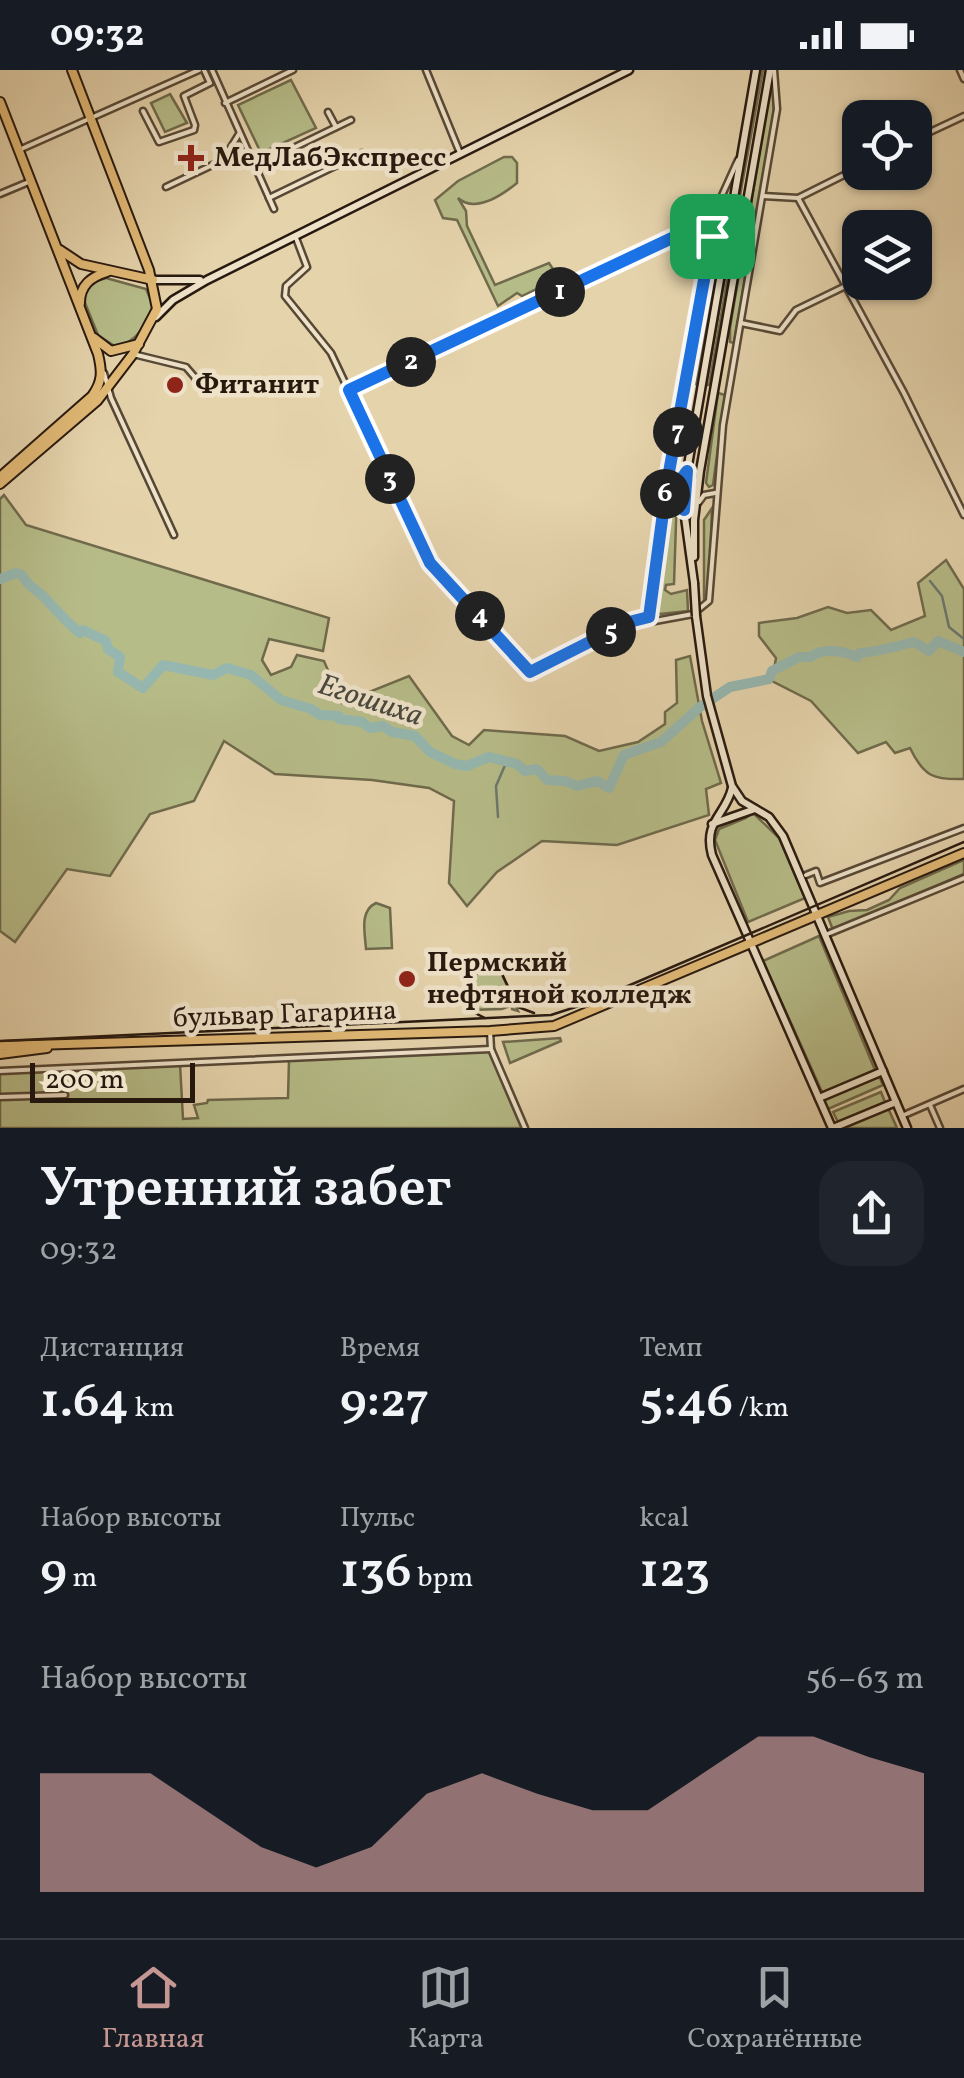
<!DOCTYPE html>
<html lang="ru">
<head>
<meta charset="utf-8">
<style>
	:root { --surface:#171b24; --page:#20242c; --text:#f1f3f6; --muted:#9ea1a6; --line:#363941; --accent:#c59692 }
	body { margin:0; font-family:Vollkorn,serif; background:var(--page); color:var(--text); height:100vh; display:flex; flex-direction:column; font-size:38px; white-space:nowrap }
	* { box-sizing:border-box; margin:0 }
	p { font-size:32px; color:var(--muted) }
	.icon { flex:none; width:55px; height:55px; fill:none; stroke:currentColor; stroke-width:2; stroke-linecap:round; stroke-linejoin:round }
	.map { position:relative; height:1058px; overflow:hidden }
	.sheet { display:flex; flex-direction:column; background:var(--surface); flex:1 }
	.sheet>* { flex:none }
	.fabs { position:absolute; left:842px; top:30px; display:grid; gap:20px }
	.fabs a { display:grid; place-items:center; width:90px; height:90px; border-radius:20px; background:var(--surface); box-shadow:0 2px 8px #0004; font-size:50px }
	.scale { position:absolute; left:30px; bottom:25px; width:165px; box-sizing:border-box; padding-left:10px; border:5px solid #28190f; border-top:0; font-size:28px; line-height:35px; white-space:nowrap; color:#28190f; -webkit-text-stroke:8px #eee2c9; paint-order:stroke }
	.pin { position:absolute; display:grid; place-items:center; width:85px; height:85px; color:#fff; margin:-42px; border-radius:20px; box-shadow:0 5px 15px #0006 }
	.km { position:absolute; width:50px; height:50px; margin:-25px; border-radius:50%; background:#222; color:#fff; font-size:28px; line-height:50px; text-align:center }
	.round { display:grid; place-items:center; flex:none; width:105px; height:105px; border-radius:30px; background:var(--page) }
	.summary { display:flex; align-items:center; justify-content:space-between; height:170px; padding:0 40px }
	h1 { font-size:55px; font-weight:600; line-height:75px }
	.metrics { display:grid; grid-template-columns:repeat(3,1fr); gap:15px; height:170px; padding:10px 40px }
	.metrics div { display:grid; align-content:center }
	.metrics b { font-size:50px; font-weight:600 }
	.metrics small { font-size:28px; font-weight:400 }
	.metrics p { font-size:28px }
	.chart { height:280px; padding:20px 40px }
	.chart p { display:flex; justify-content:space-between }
	.chart svg { width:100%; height:180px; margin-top:10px; fill:var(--accent); opacity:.7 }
	.status { display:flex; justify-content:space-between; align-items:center; height:70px; padding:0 50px; background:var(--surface); direction:ltr }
	.status svg { height:28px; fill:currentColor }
	.menu { display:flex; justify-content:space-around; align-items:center; height:140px; border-top:2px solid var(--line); background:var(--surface); font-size:28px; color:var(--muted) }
	.menu a { display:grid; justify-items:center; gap:5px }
	.menu .current { color:var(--accent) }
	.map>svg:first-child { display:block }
	.green { fill:#b6bc88; stroke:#6f6a4c; stroke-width:2.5 }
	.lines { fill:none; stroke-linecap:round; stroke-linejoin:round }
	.stream { stroke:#6a786f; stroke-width:2.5 }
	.river { stroke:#96b7af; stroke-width:10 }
	.minor-casing { stroke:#574836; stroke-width:9 }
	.secondary-casing { stroke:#28190f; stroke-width:11 }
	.primary-casing { stroke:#28190f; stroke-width:12 }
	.minor { stroke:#eee2c9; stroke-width:4 }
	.secondary { stroke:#eee2c9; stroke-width:6 }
	.primary { stroke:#e2ba76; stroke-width:8 }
	.tram { stroke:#28190f; stroke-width:2.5 }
	.secondary-bridge-casing { stroke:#28190f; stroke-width:11; stroke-linecap:butt }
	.secondary-bridge { stroke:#eee2c9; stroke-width:6 }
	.route-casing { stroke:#fff; stroke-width:20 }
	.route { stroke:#1a73e8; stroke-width:12 }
	.poi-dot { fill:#8f2418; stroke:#eee2c9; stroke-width:4 }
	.labels { text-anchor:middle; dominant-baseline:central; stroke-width:9; stroke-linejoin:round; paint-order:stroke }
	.poi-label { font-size:28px; font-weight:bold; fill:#28190f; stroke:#eee2c9; text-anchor:start }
	.street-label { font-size:28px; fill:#28190f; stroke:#eee2c9 }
	.water-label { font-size:30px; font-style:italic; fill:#49483f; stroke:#eee2c9 }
</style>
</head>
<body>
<div class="status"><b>09:32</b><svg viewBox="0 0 49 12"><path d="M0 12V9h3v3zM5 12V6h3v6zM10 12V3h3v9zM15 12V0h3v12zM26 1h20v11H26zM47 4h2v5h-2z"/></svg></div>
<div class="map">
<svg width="964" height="1058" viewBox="0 0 964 1058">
	<rect width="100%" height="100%" fill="#e5d3ac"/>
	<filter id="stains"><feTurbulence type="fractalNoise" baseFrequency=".002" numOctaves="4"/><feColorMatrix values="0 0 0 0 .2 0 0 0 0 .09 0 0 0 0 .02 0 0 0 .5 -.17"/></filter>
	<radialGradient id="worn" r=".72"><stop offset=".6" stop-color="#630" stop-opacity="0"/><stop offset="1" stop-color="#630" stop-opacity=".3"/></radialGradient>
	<g class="green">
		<polygon points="760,0 763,0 735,153 735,152"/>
		<polygon points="772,8 774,41 734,273 730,272 730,258"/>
		<polygon points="291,10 316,58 261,83 238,35"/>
		<polygon points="170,24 187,53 165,62 151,33"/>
		<path d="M504 87H512L517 93V113C501 126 475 143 458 128L466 141 467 156 495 215 549 193 559 208 522 226 517 223 498 236 457 150 443 148 435 130 458 111Z"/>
		<polygon points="715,174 720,175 696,314 691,314"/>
		<polygon points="730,177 733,177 709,315 706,315"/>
		<path d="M106 208 146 219 153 235C148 255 136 272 116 277L98 265 83 228 93 212Z"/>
		<polygon points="718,323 725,325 713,415 709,417 706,413"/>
		<polygon points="672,419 677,422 674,514 666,515 665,520 671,524 687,520 688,541 660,544 653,538 653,529 669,424"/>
		<polygon points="4,425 26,455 329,548 323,581 269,569 262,590 271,605 291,597 297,585 324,591 342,633 409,606 452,666 469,675 484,660 565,666 599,681 638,672 665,654 665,642 677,633 676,590 690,586 702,651 721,713 706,719 709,745 617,775 542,771 497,802 467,836 449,813 454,731 429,718 372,710 275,704 224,671 194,731 150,744 110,806 67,799 15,872 0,861 0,429"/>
		<polygon points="712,438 709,522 704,533 704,450"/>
		<path d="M946 490 964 519V709C934 710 924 707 910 678L895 683 886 672 858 683 811 631 772 611 776 588 759 566V553L797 548 828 537 847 543 871 540 891 560 925 546 918 513Z"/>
		<polygon points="752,742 779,768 805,828 748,852 715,770 719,759 746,748"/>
		<polygon points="964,790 964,804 833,860 828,847 849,841 867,840 889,830 900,818"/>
		<path d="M376 833 390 838 392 878 366 879C365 863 359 841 376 833Z"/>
		<polygon points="819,866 875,1000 823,1024 763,891"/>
		<path d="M490 899 502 904 518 941 512 939V935L502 939 470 940C462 921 467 901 490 899Z"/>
		<polygon points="560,968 561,971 510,993 503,972"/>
		<polygon points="491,979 525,1058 0,1058 0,1001 180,994 183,1049 198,1048 194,1035 207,1033 208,1030 288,1028 289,990"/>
		<polygon points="879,1006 883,1015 828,1039 824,1030"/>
		<polygon points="881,1022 885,1032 838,1052 833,1042"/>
		<polygon points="888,1038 897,1058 843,1058"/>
	</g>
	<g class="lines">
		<g class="stream">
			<polyline points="930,511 942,526 949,557 964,569"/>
			<polyline points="498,747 496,716 506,693"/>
		</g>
		<path class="river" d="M0 509 16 503 22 505C28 517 36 519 45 528 56 540 66 552 80 563L83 560 106 571 108 579 120 587 118 602 143 618 163 595 213 605 227 598 251 605 281 630 311 639 320 645 339 646V649L362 652 370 658 383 656 392 662 415 666 430 682 455 694 467 696 489 687 517 694 525 701 537 699 547 710 565 711 577 716 597 711 609 718 624 685 661 672 700 637 730 617 769 609 772 601 799 587H811C822 577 844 581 857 587L860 583C875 582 895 577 914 572L929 581 938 571 964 582"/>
		<g class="minor-casing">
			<g id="minor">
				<polyline points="212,0 274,139"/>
				<polyline points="426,0 460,83"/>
				<polyline points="960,0 964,9"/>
				<polyline points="225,33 293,0"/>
				<polyline points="143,41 159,72 194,60 195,55 184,26 210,13 204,0"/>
				<polyline points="328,42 336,57"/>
				<polyline points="915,69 964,46"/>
				<polyline points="19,80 199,0"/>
				<polyline points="254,97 351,50"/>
				<polyline points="166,117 223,90 239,64"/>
				<polyline points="0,124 31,111"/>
				<polyline points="763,126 798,128 860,97"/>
				<polyline points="269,128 362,83"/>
				<polyline points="798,128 904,323 964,445"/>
				<polyline points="296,168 307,197 286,216 285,226 331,283 430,493 531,602 629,552 649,547 655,551 693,544 709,531 723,355 777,39 774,0"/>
				<polyline points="741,253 780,261 796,240 860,209"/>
				<polyline points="133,284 186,297 204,318 210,319"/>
				<polyline points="104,303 111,328 174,465"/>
				<polyline points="349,320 671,168 692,163 713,166"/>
				<polyline points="674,414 682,432"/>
				<polyline points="699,432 704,425 715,423"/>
				<polyline points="649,545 667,413 719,132 738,90"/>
				<polyline points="806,805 816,801 820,813 964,758"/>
				<polyline points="825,865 964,808"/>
				<polyline points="490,961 491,979 525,1058"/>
				<polyline points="0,1001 491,979"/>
				<polyline points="0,1027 65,1025"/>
				<polyline points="930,1035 940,1058"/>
				<polyline points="904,1045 964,1019"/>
			</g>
		</g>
		<g class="secondary-casing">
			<g id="secondary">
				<polyline points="153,210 200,210"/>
				<polyline points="156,247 173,230 207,210 629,0"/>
				<polyline points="694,487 694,450 700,401 770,0"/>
				<polyline points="694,513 684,440 687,401 756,0"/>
				<polyline points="696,546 707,626 732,716 742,731 769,747 783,766 907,1058"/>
				<path d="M732 718C726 745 703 751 712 785L832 1058"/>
				<polyline points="712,754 755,739"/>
				<polyline points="819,1028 883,1001"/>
				<polyline points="833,1058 896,1032"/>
			</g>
		</g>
		<g class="primary-casing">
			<g id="primary">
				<path d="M0 32 98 284C102 301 103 311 92 326L0 407"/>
				<polyline points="60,180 81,194 153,210"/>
				<path d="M80 233C80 215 91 207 107 202"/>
				<polyline points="94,268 111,281 139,274"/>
				<polyline points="0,414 97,331 133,284 157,239 149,200 72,0"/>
				<polyline points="0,976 490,961 554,956 964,783"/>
				<polyline points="0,984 47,978"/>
			</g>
		</g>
		<use href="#minor" class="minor"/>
		<use href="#secondary" class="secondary"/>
		<use href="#primary" class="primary"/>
		<g class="tram">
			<polyline points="485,948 469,940 466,929 468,911 482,899 501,902 518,937 534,943"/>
			<polyline points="0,971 551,945 588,933 964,772"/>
		</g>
		<g class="secondary-bridge-casing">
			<polyline id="secondary-bridge" points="694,513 696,546"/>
		</g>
		<use href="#secondary-bridge" class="secondary-bridge"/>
	</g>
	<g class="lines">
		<g class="route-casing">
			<path id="route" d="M712 166 692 163 672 168 349 320 430 493 530 602 629 552 649 547 667 413 678 418 684 440 687 401C681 410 678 415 667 413L712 166"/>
		</g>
		<use href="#route" class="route"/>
	</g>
	<g class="poi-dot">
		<path d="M186 73h10v10h10v10h-10v10h-10v-10h-10v-10h10z"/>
		<circle cx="175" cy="315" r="10"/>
		<circle cx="407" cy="909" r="10"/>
	</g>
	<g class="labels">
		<g class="poi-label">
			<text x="214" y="88">МедЛабЭкспресс</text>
			<text x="195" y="315">Фитанит</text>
			<text x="427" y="893">Пермский<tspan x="427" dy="32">нефтяной колледж</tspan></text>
		</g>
		<g class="street-label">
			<text transform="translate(285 945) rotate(-2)">бульвар Гагарина</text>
		</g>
		<g class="water-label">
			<text transform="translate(370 631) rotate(18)">Егошиха</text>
		</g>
	</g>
	<rect width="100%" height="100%" filter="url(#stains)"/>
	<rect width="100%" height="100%" fill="url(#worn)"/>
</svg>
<div class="fabs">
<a><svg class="icon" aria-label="locate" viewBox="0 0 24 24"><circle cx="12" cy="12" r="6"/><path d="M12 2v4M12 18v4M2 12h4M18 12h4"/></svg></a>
<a><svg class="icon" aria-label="layers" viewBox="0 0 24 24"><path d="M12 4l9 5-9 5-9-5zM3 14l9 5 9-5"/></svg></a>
</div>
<div class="scale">200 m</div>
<div class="pin" style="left:712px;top:166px;background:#1e9e55"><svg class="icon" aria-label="arrive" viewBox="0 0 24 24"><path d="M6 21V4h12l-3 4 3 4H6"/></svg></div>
<b class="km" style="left:560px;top:222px">1</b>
<b class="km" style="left:411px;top:292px">2</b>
<b class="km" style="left:390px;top:409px">3</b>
<b class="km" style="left:480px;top:546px">4</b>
<b class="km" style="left:611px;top:562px">5</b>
<b class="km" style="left:665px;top:424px">6</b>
<b class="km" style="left:678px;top:362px">7</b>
</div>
<section class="sheet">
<div class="summary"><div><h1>Утренний забег</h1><p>09:32</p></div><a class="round"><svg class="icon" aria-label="share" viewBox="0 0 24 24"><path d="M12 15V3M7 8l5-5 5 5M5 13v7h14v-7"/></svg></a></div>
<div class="metrics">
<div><p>Дистанция</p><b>1.64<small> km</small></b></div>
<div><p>Время</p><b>9:27</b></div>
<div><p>Темп</p><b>5:46<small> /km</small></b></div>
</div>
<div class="metrics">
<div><p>Набор высоты</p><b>9<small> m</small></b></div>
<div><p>Пульс</p><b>136<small> bpm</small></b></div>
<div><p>kcal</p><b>123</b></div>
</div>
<div class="chart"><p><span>Набор высоты</span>56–63 m</p>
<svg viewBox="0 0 160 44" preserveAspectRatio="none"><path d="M0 44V15L10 15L20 15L30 24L40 33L50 38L60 33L70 20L80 15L90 20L100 24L110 24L120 15L130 6L140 6L150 11L160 15V44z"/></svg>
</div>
</section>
<nav class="menu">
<a class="current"><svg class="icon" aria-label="home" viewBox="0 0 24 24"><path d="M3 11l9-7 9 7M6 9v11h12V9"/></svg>Главная</a>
<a><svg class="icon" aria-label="map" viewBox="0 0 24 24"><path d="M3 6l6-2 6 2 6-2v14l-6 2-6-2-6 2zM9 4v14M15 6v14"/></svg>Карта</a>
<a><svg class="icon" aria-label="saved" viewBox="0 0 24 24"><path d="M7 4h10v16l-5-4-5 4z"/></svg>Сохранённые</a>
</nav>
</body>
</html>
